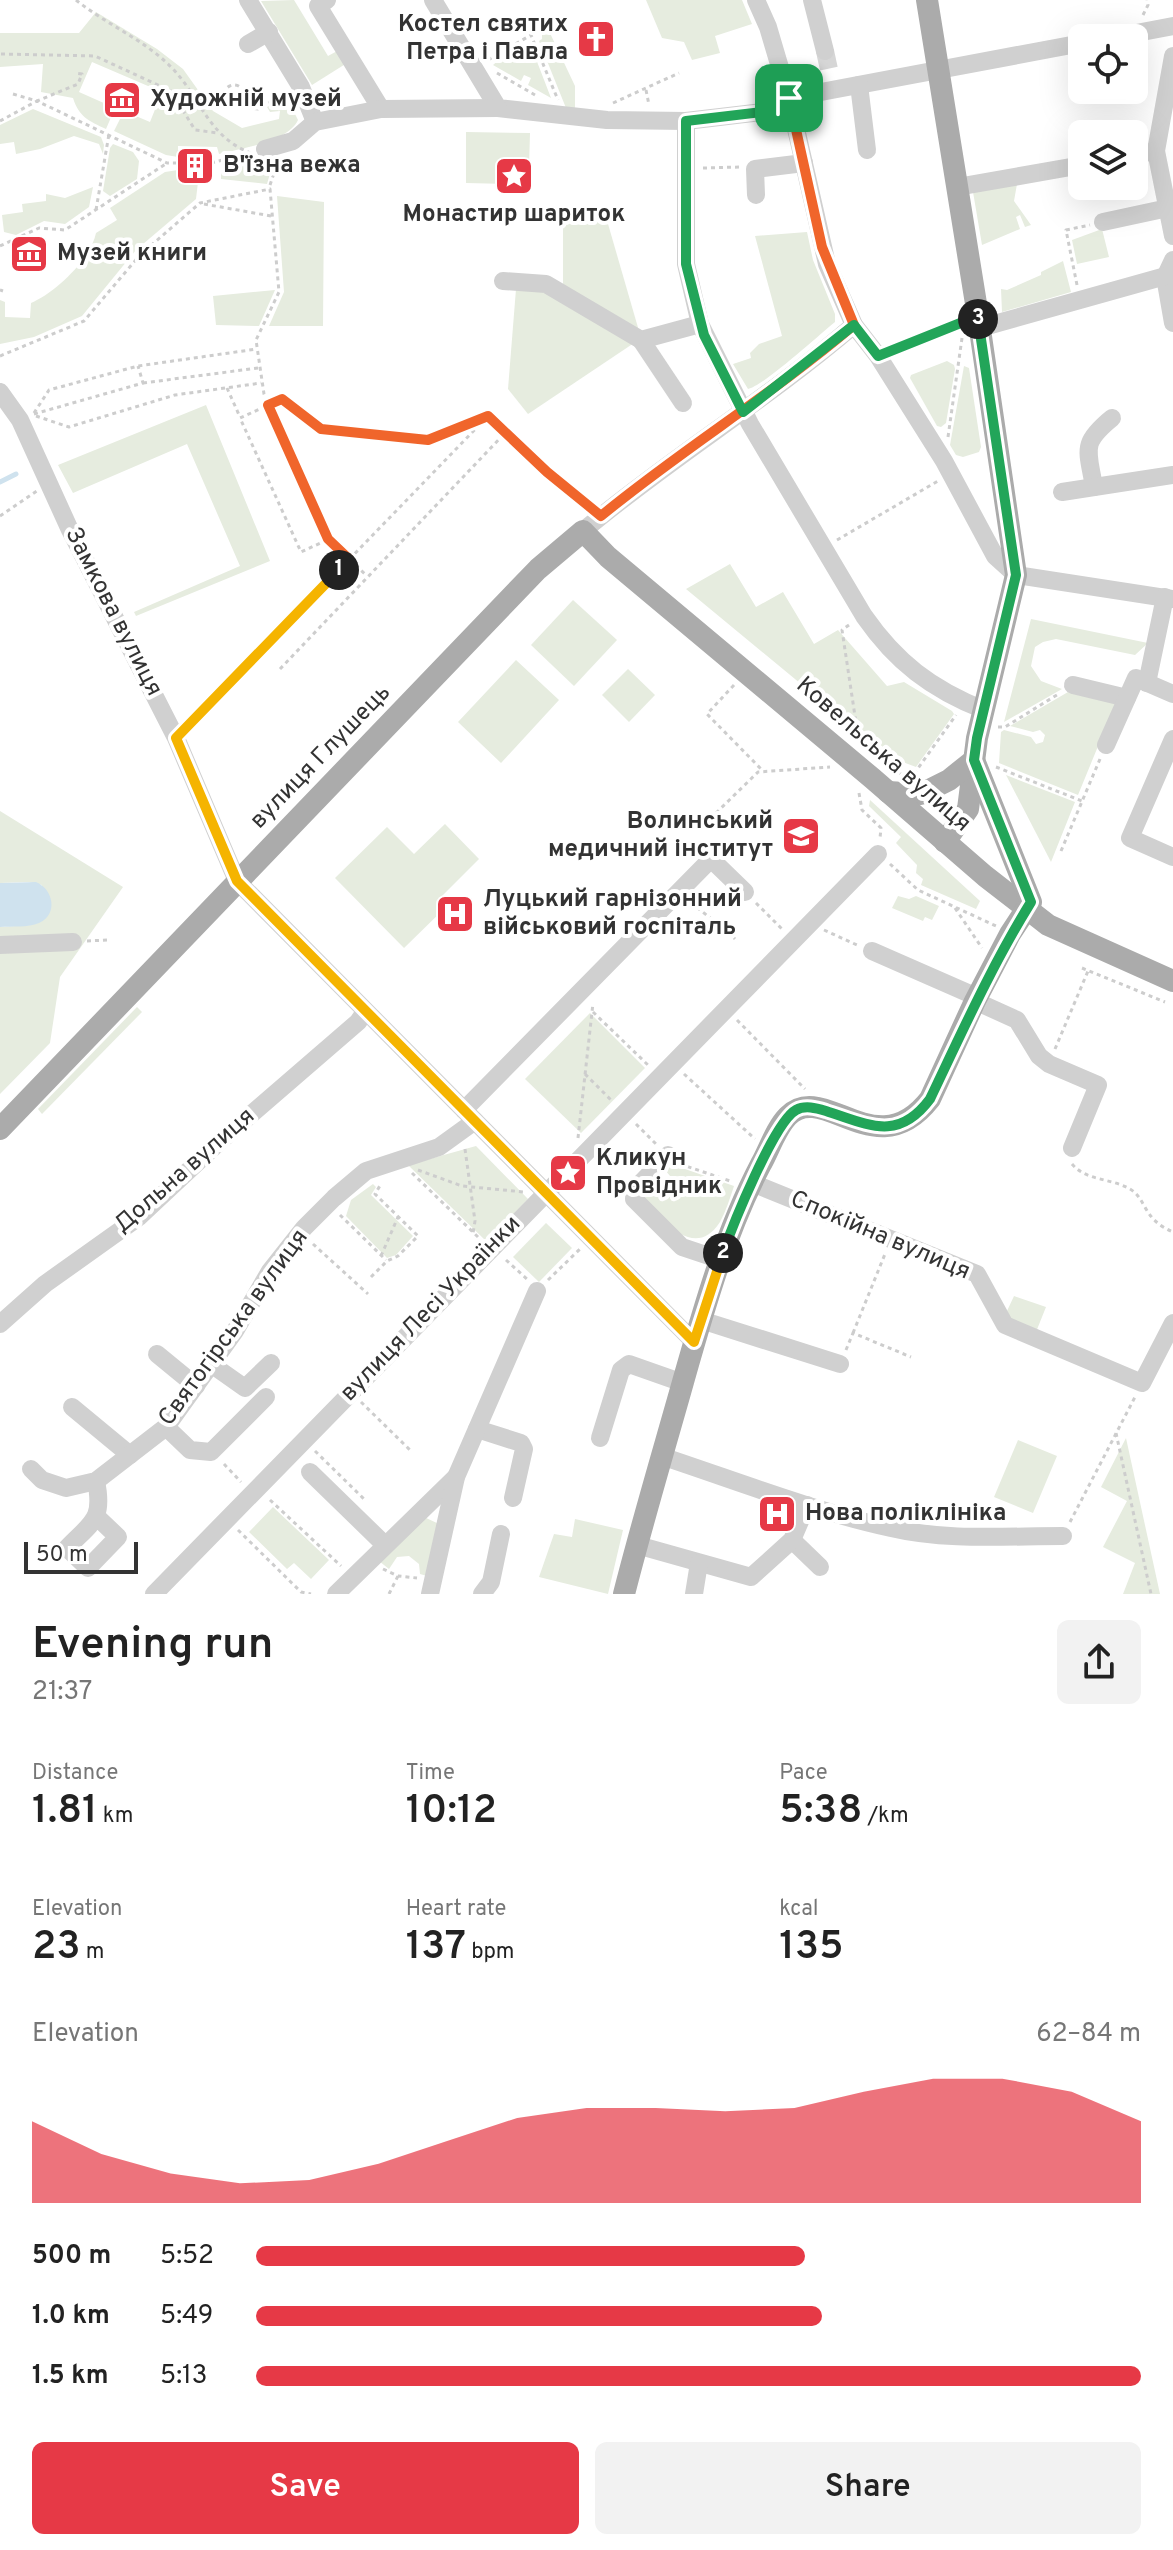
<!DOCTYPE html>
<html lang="en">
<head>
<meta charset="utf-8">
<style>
	:root { --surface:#fff; --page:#f2f2f2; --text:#222; --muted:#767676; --accent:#e63946 }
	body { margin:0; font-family:Overpass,sans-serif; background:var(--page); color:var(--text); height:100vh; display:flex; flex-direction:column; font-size:30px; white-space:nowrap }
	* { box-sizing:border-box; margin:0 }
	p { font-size:26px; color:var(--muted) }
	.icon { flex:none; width:44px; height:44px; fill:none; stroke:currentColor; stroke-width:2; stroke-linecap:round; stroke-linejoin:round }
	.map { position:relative; height:1594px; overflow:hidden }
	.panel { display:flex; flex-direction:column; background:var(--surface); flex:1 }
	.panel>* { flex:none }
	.buttons { position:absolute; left:1068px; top:24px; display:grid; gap:16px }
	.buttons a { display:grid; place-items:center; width:80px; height:80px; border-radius:12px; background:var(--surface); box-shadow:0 8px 32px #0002; font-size:40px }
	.scale { position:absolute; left:24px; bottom:20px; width:114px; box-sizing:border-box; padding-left:8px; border:4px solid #333; border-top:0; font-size:22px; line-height:28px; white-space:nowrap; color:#333; -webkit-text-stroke:6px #fff; paint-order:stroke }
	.pin { position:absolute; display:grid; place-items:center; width:68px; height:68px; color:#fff; margin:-34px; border-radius:16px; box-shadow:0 4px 12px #0006 }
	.km { position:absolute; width:40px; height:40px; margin:-20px; border-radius:50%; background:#222; color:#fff; font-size:22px; line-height:40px; text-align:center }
	.round { display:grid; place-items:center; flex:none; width:84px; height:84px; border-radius:12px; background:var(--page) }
	.headline { display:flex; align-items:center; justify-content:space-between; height:136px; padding:0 32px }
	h1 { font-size:44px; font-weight:600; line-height:60px }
	.figures { display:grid; grid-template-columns:repeat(3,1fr); gap:12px; height:136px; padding:8px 32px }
	.figures div { display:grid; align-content:center }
	.figures b { font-size:40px; font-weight:600 }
	.figures small { font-size:22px; font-weight:400 }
	.figures p { font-size:22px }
	.chart { height:224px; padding:16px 32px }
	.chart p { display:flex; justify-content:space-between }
	.chart svg { width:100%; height:144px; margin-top:8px; fill:var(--accent); opacity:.7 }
	.primary-button { display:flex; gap:16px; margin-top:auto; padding:16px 32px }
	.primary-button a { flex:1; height:92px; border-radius:12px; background:var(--accent); color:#fff; font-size:32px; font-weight:600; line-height:92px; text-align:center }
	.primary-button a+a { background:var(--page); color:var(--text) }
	ul { padding:0 32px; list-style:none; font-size:26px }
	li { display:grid; grid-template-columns:128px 96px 1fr; align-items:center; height:60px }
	li i { height:20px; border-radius:10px; background:var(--accent) }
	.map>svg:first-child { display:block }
	.green { fill:#e6ecdf }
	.water { fill:#cfe2ee }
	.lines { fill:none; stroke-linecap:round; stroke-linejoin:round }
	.stream { stroke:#cfe2ee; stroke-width:5 }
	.minor-tunnel { stroke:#d6d6d6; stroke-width:18; stroke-dasharray:18 9; stroke-linecap:butt }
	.path { stroke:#cdcdcd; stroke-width:3; stroke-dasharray:4 4; stroke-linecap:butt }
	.minor { stroke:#d0d0d0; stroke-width:18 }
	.major { stroke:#ababab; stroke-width:22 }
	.split-1-casing { stroke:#fff; stroke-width:16 }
	.split-2-casing { stroke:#fff; stroke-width:16 }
	.split-3-casing { stroke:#fff; stroke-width:16 }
	.split-4-casing { stroke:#fff; stroke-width:16 }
	.split-1 { stroke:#f0652b; stroke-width:10 }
	.split-2 { stroke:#f5b400; stroke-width:10 }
	.split-3 { stroke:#22a559; stroke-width:10 }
	.split-4 { stroke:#22a559; stroke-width:10 }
	.labels { text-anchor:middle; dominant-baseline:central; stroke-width:8; stroke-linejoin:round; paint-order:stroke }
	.poi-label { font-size:24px; font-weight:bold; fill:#333; stroke:#fff; text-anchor:start }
	.street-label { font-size:24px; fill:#333; stroke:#fff }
</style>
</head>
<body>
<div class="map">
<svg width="1173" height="1594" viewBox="0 0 1173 1594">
	<rect width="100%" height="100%" fill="#fff"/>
	<g class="green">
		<polygon points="294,0 328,56 339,50 347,63 312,85 261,1"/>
		<polygon points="646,0 742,0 752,24 715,36 720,53 692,60 684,42 662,38"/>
		<path d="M96 12 157 49 183 69 213 111 242 128 279 119 280 111 270 112 267 107 286 96 298 120C288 142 242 148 219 154L217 147 178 146V157L166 155 114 131 124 111 150 122 162 92 92 62 79 92 115 108 106 129C89 121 79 117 73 98L41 92 43 64 0 67V33H79Z"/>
		<polygon points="549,31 575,86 575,108 566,108 539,41 542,39 542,34"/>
		<polygon points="526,43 528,46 531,46 551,98 528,85 531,78 524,75 521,81 493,65 501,58 505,59 514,54 515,49"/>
		<polygon points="33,109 101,137 104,145 103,154 99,144 74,136 40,149 16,154 14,142 0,144 0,125"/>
		<polygon points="466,132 530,133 529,168 509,168 508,184 466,183"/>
		<polygon points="113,144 133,152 139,161 137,179 110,196 103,191 110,148"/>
		<polygon points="271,155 275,156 267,184 221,179 221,168"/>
		<path d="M178 170 179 183 198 182 196 199 136 250 82 316 34 337 0 344V300L5 302V317L30 318 31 303C55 293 91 259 96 233L117 220 110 208 165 172Z"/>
		<polygon points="1017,184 1014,201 1031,225 1025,227 1020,215 1016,217 1020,229 982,245 973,192"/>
		<polygon points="93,187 89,207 65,224 44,221 16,235 4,232 2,215 23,212 22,204 46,201 46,194 65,198"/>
		<polygon points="277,196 324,202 323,326 269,326 284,292"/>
		<polygon points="563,217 606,217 639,331 563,288"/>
		<polygon points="1102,229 1109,257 1077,264 1072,240"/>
		<path d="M807 232 813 260 835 314V322C818 336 763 386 748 389L733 364 751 358 750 353 759 344 782 336 755 236Z"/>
		<polygon points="1063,261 1071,292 1002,312 1001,289 1007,290 1041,275 1041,272"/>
		<polygon points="516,289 543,289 634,343 528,414 508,389"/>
		<polygon points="275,290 259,326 216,325 213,296"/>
		<polygon points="947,361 954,365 955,369 946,423 941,427 937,426 910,378 911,375"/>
		<polygon points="964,366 969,368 981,447 979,452 963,457 956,455 950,445"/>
		<polygon points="206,405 270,561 136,616 134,612 240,566 187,444 73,493 58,465"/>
		<polygon points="730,564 756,607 783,592 814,644 838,630 887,686 904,682 952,711 954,714 916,767 900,761 833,706 830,708 686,589"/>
		<polygon points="573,600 617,640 574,686 531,645"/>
		<polygon points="1031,619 1148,643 1135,655 1056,639 1043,642 1035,647 1031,666 1041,681 1062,689 1004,722"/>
		<polygon points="516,660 559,700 501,763 458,722"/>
		<polygon points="628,669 655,695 629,722 602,695"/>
		<polygon points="1068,692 1117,700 1078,795 999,763 1001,732 1004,730 1031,737 1036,744 1043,742 1045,735 1040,730 1033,732 1010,726"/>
		<polygon points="1006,775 1075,802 1051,862"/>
		<polygon points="870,800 980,901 976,909 921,885 923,879 916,873 917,865 896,843 901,837 869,806"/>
		<polygon points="0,811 123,887 60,977 50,1043 0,1094 0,927 31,925 42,885 29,882 0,883"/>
		<polygon points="445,824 479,859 442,896 449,904 404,948 335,878 387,827 414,854"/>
		<polygon points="898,896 909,899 916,896 939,906 932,920 925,917 923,921 892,908"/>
		<polygon points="137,1007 142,1012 42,1114 38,1109"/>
		<polygon points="590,1013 645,1068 581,1133 525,1079"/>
		<polygon points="476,1146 528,1199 487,1242 408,1165"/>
		<path d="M668 1167 685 1169 734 1186C730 1198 726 1211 720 1222 694 1263 658 1216 639 1196L655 1181 666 1192 676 1183 665 1170Z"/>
		<polygon points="373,1184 376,1187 371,1195 413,1236 396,1255 387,1258 346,1216 351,1200"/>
		<polygon points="546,1223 572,1248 539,1282 513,1257"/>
		<polygon points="1014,1296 1046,1307 1036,1332 1013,1323 1007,1311"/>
		<polygon points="1126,1438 1160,1594 1123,1594 1135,1563 1103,1547 1127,1501 1101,1487"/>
		<polygon points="1018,1440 1057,1456 1033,1513 994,1497"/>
		<polygon points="273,1507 329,1560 311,1579 294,1563 287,1569 249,1532"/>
		<polygon points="424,1517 439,1524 427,1576 420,1574 419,1564 409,1556 397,1557 389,1569 379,1561"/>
		<polygon points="575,1519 623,1530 608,1594 539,1577 554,1534 572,1537"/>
	</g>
	<path class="water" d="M36 882C53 889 59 914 39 923 28 928 12 926 0 927V883Z"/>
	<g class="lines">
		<polyline class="stream" points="0,482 16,474"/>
		<polyline class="minor-tunnel" points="825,51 830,74"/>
		<g class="path">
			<path d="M76 0C107 25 145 40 172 68 201 98 208 137 251 153"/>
			<polyline points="1143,15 1148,5 1147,0"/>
			<polyline points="1,54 95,56 171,91 195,130 218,133"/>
			<polyline points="488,60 531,35 558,100"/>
			<polyline points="497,73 535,95"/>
			<circle cx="234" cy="95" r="10"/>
			<polyline points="646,90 649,105"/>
			<polyline points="13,94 37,101 78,84 82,74 75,73"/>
			<polyline points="241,101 248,108 258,109 285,94"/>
			<polyline points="613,103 679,73"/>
			<polyline points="0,121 37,101 167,163 178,163"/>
			<polyline points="211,163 250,153"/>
			<polyline points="703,168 740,167"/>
			<polyline points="270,185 277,164"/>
			<polyline points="204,204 271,216"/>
			<polyline points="96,210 109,134"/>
			<polyline points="0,246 39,228 65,230 167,163"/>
			<polyline points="1077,285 1066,230 1090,225"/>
			<polyline points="0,290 3,291"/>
			<polyline points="892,351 960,324"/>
			<polyline points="0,356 84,321 140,255 200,203 270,189 279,292 256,340 264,394 328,539 367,576"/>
			<polyline points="143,383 258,368"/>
			<polyline points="227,388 240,417"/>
			<polyline points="34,413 49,390 138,366 257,349"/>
			<polyline points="34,414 143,383 138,366"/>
			<polyline points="36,416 69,427 175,395 261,383"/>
			<polyline points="488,416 589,508"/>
			<polyline points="948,437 962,338"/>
			<polyline points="0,516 37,491"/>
			<polyline points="327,540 301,552 240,418 282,399 321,429 428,440 485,417"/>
			<polyline points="837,540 938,481"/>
			<polyline points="849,625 842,630 858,736"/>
			<polyline points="280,669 506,432"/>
			<polyline points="734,685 707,714 763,771"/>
			<polyline points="818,704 901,774"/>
			<polyline points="188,726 488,416"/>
			<polyline points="998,727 1005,727 1060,693"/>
			<polyline points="996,767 1082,801"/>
			<polyline points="914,774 956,715"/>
			<polyline points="859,793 862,810 881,828 880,838"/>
			<polyline points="716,813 758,772 830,767"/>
			<polyline points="1061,851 1100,759"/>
			<polyline points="890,864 918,890 996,926"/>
			<path d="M691 902C705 915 721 925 735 939"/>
			<polyline points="756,903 782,929"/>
			<polyline points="955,908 982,948"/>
			<polyline points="824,930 857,945"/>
			<polyline points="87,941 107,940"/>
			<polyline points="1082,968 1165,1002"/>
			<polyline points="593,1012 648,1065"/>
			<polyline points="737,1020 805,1089"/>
			<polyline points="1055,1049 1088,971"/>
			<polyline points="585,1074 613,1102"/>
			<polyline points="684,1074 755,1139"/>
			<polyline points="636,1124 656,1144"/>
			<polyline points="578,1138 593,1003"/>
			<polyline points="465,1149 475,1221 473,1233"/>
			<polyline points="680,1164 733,1182"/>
			<path d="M1072 1164C1086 1181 1111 1178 1130 1189 1147 1199 1142 1219 1173 1232"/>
			<polyline points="418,1170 462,1186 524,1192"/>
			<polyline points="412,1173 478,1237"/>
			<polyline points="340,1215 386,1260"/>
			<polyline points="313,1244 368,1294"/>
			<polyline points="381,1256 398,1217"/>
			<polyline points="506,1260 527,1279"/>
			<polyline points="371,1277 387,1261 398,1256 418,1236 375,1194 381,1184"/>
			<polyline points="548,1280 580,1249"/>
			<polyline points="853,1333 885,1254"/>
			<polyline points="846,1350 853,1333 911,1357"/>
			<polyline points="361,1402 410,1450"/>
			<polyline points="1116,1433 1151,1594"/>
			<polyline points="315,1451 364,1499"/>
			<polyline points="224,1464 241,1482"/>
			<polyline points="270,1500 341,1566"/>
			<polyline points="1070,1522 1135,1397"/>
			<polyline points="238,1530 301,1592 311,1594"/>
			<polyline points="383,1569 398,1576 417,1578"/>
			<polyline points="389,1594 398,1576"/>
		</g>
		<g class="minor">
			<polyline points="248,0 301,87 315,122"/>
			<polyline points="327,0 318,6 381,109"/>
			<polyline points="433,0 498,108 607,120 686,121 770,111 789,98 1082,43"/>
			<polyline points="756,0 768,27 789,98 827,264 854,325 878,356 944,461 995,556 1016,575 1173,599"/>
			<polyline points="812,0 825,51"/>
			<polyline points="1110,38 1173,26"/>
			<polyline points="248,44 269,32"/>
			<polyline points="1173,56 1156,151 1173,236"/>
			<polyline points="859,85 867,150"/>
			<path d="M686 121V264L700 324 750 424 864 616C896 662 931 689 984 710"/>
			<polyline points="265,149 293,141 315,122 381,109 498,108"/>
			<polyline points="1134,155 1156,151"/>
			<polyline points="957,187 1082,165"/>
			<polyline points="756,195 755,169 804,163"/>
			<polyline points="1103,222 1168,208"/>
			<polyline points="1173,260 1165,277 1173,323"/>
			<polyline points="503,281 546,284 641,340 700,324"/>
			<polyline points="980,328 1173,274"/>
			<polyline points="641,340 683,403"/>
			<polyline points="0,392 20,420 70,530 176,738 237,881 694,1342"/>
			<path d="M1094 487C1088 450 1080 444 1112 418"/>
			<polyline points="1062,492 1173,475"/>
			<path d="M583 531C670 458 768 399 854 325"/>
			<polyline points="1147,683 1165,597"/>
			<polyline points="1073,685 1127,698"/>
			<polyline points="1173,739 1130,838 1173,857"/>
			<polyline points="1106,745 1136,678 1173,694"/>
			<polyline points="0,945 73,942"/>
			<polyline points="872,951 977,997"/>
			<polyline points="975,1001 1017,1020 1039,1056 1049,1064 1098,1085 1072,1148"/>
			<polyline points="464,1110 711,859 745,892"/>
			<polyline points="668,1155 635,1189 634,1199 682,1247 721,1260"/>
			<polyline points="752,1183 977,1274 1005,1325 1142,1383 1173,1323"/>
			<polyline points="701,1320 840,1364"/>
			<polyline points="0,1324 45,1284 139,1217 218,1143 358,1022 365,1012"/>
			<polyline points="157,1354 196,1386"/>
			<polyline points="211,1364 245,1388 271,1363"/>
			<polyline points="72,1407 130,1455"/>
			<polyline points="166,1427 190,1450 211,1452 266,1397"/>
			<polyline points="477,1429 521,1443 524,1449 513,1498"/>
			<polyline points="600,1438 621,1370 629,1364 683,1383"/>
			<path d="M661 1456C737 1481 813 1511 891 1528 946 1541 1006 1536 1063 1536"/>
			<polyline points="31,1469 42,1480 66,1488 96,1481 166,1427 235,1331 270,1271 304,1228 334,1198 366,1171 439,1147 475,1121"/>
			<polyline points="310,1472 385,1545"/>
			<path d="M96 1481C104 1520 92 1522 67 1548L88 1568 118 1537 97 1517"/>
			<polyline points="792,1540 820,1567"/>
			<polyline points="637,1545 751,1577 792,1540 807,1505"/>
			<polyline points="154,1594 878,854"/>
			<polyline points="336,1594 456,1477"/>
			<polyline points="430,1594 456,1477 537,1291"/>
			<polyline points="482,1594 491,1582 501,1534"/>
			<polyline points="694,1594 699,1563"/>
		</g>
		<g class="major">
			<polyline points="927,0 978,316 1016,575 977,738 968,809 945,842"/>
			<polyline points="888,792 921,794 949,780 974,760"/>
			<polyline points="0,1129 538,569 583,531 608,557 872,778 985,876 1048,925 1173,981"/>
			<path d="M624 1594C642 1523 663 1453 683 1382 704 1308 725 1233 761 1164 769 1150 776 1128 788 1116 824 1080 876 1168 930 1099L975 1001 1010 934 1031 902 974 760"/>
		</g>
	</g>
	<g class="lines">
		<g class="split-1-casing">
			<path id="split-1" d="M339 570 349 559 328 539 268 405 282 399 321 429 428 440 488 416 547 472 601 516C682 449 773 394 854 325L822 247 789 98"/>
		</g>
		<g class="split-2-casing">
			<polyline id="split-2" points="339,570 176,738 237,881 694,1342 723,1253"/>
		</g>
		<g class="split-3-casing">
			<path id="split-3" d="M723 1253C732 1227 774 1122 796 1110 805 1105 816 1108 826 1111 869 1125 898 1142 930 1099 962 1032 992 965 1031 902L974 760 977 738 1016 575 978 319"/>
		</g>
		<g class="split-4-casing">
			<polyline id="split-4" points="789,98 770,111 686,121 686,264 704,335 743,412 854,325 878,356 978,316 978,319"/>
		</g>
		<use href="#split-1" class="split-1"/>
		<use href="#split-2" class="split-2"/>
		<use href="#split-3" class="split-3"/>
		<use href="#split-4" class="split-4"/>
	</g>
	<defs>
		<g id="church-square" transform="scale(2)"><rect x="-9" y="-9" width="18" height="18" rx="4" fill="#e63946" stroke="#fff"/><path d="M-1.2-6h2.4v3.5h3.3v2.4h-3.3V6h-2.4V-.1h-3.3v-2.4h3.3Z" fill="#fff"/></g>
		<g id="museum-square" transform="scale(2)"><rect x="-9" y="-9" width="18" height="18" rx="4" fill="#e63946" stroke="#fff"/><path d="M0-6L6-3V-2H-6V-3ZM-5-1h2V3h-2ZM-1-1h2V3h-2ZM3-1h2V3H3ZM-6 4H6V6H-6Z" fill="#fff"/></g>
		<g id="building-square" transform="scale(2)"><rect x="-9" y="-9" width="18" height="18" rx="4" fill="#e63946" stroke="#fff"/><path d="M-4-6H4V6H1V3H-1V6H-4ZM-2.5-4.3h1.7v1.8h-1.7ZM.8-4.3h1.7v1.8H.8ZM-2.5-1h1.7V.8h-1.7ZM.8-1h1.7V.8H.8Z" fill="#fff"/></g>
		<g id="sight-square" transform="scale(2)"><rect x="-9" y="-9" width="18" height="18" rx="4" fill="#e63946" stroke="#fff"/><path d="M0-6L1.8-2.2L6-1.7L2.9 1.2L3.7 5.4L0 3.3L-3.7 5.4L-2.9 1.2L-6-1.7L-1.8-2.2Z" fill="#fff"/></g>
		<g id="university-square" transform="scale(2)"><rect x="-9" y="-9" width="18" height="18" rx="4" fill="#e63946" stroke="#fff"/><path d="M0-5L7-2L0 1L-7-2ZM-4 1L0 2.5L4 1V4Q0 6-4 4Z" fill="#fff"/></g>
		<g id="hospital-square" transform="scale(2)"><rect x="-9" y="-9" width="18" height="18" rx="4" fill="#e63946" stroke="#fff"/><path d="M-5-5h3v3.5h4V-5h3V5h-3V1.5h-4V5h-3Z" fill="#fff"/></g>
	</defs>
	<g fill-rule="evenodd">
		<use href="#church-square" x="596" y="39"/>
		<use href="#museum-square" x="122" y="100"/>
		<use href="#building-square" x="195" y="166"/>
		<use href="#sight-square" x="514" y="176"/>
		<use href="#museum-square" x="29" y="254"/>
		<use href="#university-square" x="801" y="836"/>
		<use href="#hospital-square" x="455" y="914"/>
		<use href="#sight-square" x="568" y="1173"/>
		<use href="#hospital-square" x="777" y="1514"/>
	</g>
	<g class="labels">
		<g class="poi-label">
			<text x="568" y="25" text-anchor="end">Костел святих<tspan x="568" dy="28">Петра і Павла</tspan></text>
			<text x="150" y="100">Художній музей</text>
			<text x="223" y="166">В'їзна вежа</text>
			<text x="514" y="215" text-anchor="middle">Монастир шариток</text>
			<text x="57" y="254">Музей книги</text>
			<text x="773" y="822" text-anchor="end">Волинський<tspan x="773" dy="28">медичний інститут</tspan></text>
			<text x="483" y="900">Луцький гарнізонний<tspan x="483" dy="28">військовий госпіталь</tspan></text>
			<text x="596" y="1159">Кликун<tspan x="596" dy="28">Провідник</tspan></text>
			<text x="805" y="1514">Нова поліклініка</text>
		</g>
		<g class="street-label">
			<text transform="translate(113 612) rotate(63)">Замкова вулиця</text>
			<text transform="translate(883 755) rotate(41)">Ковельська вулиця</text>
			<text transform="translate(321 757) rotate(-46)">вулиця Глушець</text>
			<text transform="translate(185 1171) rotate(-41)">Дольна вулиця</text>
			<text transform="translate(880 1236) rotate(23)">Спокійна вулиця</text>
			<text transform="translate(431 1309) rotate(-46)">вулиця Лесі Українки</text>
			<text transform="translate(234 1328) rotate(-54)">Святогірська вулиця</text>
		</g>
	</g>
</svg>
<div class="buttons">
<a><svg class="icon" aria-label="locate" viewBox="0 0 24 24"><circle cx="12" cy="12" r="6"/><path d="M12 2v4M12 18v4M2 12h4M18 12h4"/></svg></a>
<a><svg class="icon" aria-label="layers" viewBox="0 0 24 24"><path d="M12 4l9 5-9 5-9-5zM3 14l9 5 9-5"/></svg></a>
</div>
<div class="scale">50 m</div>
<div class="pin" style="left:789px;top:98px;background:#1e9e55"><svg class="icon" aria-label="arrive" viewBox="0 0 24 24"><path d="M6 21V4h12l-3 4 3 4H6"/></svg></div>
<b class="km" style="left:339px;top:570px">1</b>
<b class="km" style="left:723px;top:1253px">2</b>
<b class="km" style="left:978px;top:319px">3</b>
</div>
<section class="panel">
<div class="headline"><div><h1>Evening run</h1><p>21:37</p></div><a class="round"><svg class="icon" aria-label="share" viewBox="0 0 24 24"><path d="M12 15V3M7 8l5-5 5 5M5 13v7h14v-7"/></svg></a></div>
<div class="figures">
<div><p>Distance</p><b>1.81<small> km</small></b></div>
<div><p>Time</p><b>10:12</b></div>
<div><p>Pace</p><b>5:38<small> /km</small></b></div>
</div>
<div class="figures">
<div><p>Elevation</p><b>23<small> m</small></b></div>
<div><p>Heart rate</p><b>137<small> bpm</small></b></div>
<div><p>kcal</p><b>135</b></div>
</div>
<div class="chart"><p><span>Elevation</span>62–84 m</p>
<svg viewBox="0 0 160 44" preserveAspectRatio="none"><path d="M0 44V19L10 29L20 35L30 38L40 37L50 32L60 25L70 18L80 15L90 15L100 16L110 15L120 10L130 6L140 6L150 10L160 19V44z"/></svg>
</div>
<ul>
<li><b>500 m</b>5:52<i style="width:62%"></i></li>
<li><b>1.0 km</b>5:49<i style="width:64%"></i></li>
<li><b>1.5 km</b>5:13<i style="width:100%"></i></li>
</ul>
<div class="primary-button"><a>Save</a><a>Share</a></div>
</section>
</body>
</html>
